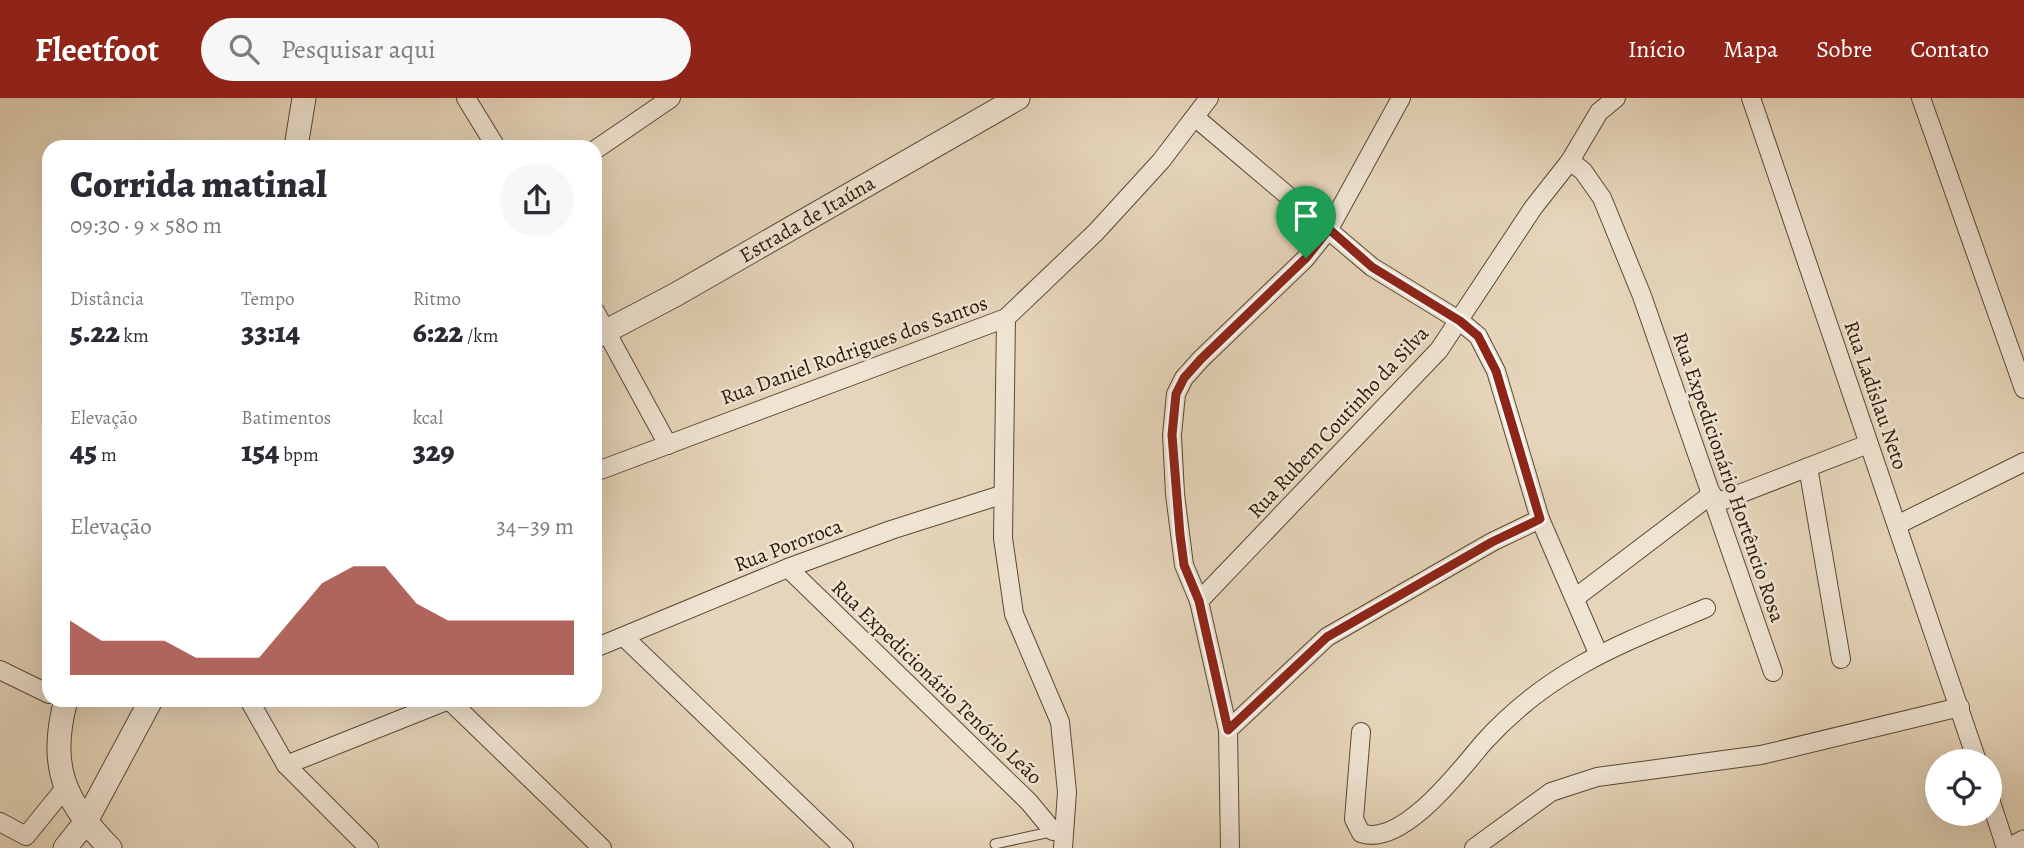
<!DOCTYPE html>
<html lang="pt">
<head>
<meta charset="utf-8">
<style>
	:root { --surface:#fff; --page:#f7f7f7; --text:#2b2b33; --muted:#7c7c81; --accent:#8f2418 }
	body { margin:0; font-family:Alegreya,serif; background:var(--page); color:var(--text); height:100vh; display:flex; flex-direction:column; font-size:26px; white-space:nowrap }
	* { box-sizing:border-box; margin:0 }
	p { font-size:23px; color:var(--muted) }
	.icon { flex:none; width:38px; height:38px; fill:none; stroke:currentColor; stroke-width:2; stroke-linecap:round; stroke-linejoin:round }
	.map { position:relative; flex:1; overflow:hidden }
	.panel { position:absolute; left:42px; top:42px; width:560px; height:567px; display:flex; flex-direction:column; background:var(--surface); border-radius:21px; box-shadow:0 7px 28px #0002 }
	.panel>* { flex:none }
	.fabs { position:absolute; left:1925px; top:651px; display:grid; gap:14px }
	.fabs a { display:grid; place-items:center; width:77px; height:77px; border-radius:50%; background:var(--surface); box-shadow:0 7px 28px #0002; font-size:35px }
	.pin { position:absolute; display:grid; place-items:center; width:60px; height:60px; color:#fff; margin:-72px -30px; border-radius:50% 50% 50% 0; rotate:-45deg; box-shadow:0 0 7px #0007 }
	.pin .icon { rotate:45deg }
	.round { display:grid; place-items:center; flex:none; width:74px; height:74px; border-radius:37px; background:var(--page) }
	.summary { display:flex; align-items:center; justify-content:space-between; height:119px; padding:0 28px }
	h1 { font-size:38px; font-weight:800; line-height:52px }
	.stats { display:grid; grid-template-columns:repeat(3,1fr); gap:10px; height:119px; padding:7px 28px }
	.stats div { display:grid; align-content:center }
	.stats b { font-size:30px; font-weight:800 }
	.stats small { font-size:19px; font-weight:400 }
	.stats p { font-size:19px }
	.chart { height:196px; padding:14px 28px }
	.chart p { display:flex; justify-content:space-between }
	.chart svg { width:100%; height:126px; margin-top:7px; fill:var(--accent); opacity:.7 }
	header { display:flex; align-items:center; gap:42px; box-sizing:border-box; height:98px; padding:0 35px; background:var(--accent); color:#fff }
	header strong { font-size:33px }
	nav { display:flex; gap:38px; margin-inline-start:auto; font-size:24px }
	.search { width:490px; height:63px; background:var(--page); display:flex; align-items:center; gap:18px; box-sizing:border-box; padding:0 24px; border-radius:38px; color:var(--muted); font-size:26px }
	.map>svg:first-child { display:block }
	.lines { fill:none; stroke-linecap:round; stroke-linejoin:round }
	.service-casing { stroke:#5a4935; stroke-width:11 }
	.minor-casing { stroke:#5a4935; stroke-width:20 }
	.tertiary-casing { stroke:#5a4935; stroke-width:25 }
	.service { stroke:#efe4d2; stroke-width:9 }
	.minor { stroke:#efe4d2; stroke-width:18 }
	.tertiary { stroke:#efe4d2; stroke-width:23 }
	.route-casing { stroke:#fff; stroke-width:14 }
	.route { stroke:#8f2418; stroke-width:9 }
	.labels { text-anchor:middle; dominant-baseline:central; stroke-width:5; stroke-linejoin:round; paint-order:stroke }
	.street-label { font-size:21px; fill:#2c1a09; stroke:#efe4d2 }
</style>
</head>
<body>
<header>
<strong>Fleetfoot</strong>
<div class="search"><svg class="icon" aria-label="search" viewBox="0 0 24 24"><circle cx="10" cy="10" r="6"/><path d="M15 15l6 6"/></svg>Pesquisar aqui</div>
<nav><a>Início</a><a>Mapa</a><a>Sobre</a><a>Contato</a></nav>
</header>
<div class="map">
<svg width="2024" height="750" viewBox="0 0 2024 750">
	<rect width="100%" height="100%" fill="#e6d5ba"/>
	<filter id="stains"><feTurbulence type="fractalNoise" baseFrequency=".00286" numOctaves="4"/><feColorMatrix values="0 0 0 0 .2 0 0 0 0 .09 0 0 0 0 .02 0 0 0 .5 -.17"/></filter>
	<radialGradient id="worn" r=".72"><stop offset=".6" stop-color="#630" stop-opacity="0"/><stop offset="1" stop-color="#630" stop-opacity=".3"/></radialGradient>
	<g class="lines">
		<g class="service-casing">
			<polyline id="service" points="995,746 1055,733"/>
		</g>
		<g class="minor-casing">
			<g id="minor">
				<polyline points="466,0 496,49"/>
				<polyline points="1751,0 1977,663"/>
				<polyline points="1921,0 2024,291"/>
				<polyline points="1196,20 1372,169 1460,223 1478,238 1496,273 1540,421 1598,555"/>
				<polyline points="595,52 671,0"/>
				<polyline points="1570,63 1583,73 1602,100 1642,198 1773,574"/>
				<polyline points="595,213 668,347"/>
				<polyline points="1006,220 1003,440 1014,516 1060,624 1067,694 1063,750"/>
				<polyline points="1808,369 1841,561"/>
				<polyline points="595,374 1006,220 1096,134 1161,63 1209,0"/>
				<polyline points="1716,405 1868,346"/>
				<polyline points="1897,427 2024,364"/>
				<polyline points="788,470 1029,704 1053,733"/>
				<polyline points="1575,500 1712,396"/>
				<polyline points="1199,503 1439,252 1533,110 1570,63 1599,14 1616,0"/>
				<polyline points="625,540 844,750"/>
				<polyline points="595,550 788,470 891,432 1001,397"/>
				<polyline points="0,572 49,596"/>
				<polyline points="249,602 286,667 369,750"/>
				<polyline points="449,602 602,750"/>
				<polyline points="1228,632 1327,539 1492,444 1540,421"/>
				<path d="M1361 634 1354 721 1361 735C1402 750 1461 671 1484 644 1549 572 1620 546 1706 510"/>
				<polyline points="286,667 449,602"/>
				<polyline points="1990,701 2006,750"/>
				<polyline points="0,724 26,738 65,690"/>
				<polyline points="1230,750 1228,632 1199,503 1184,467 1175,396 1172,337 1176,296 1184,280 1201,261 1305,161 1329,131 1401,0"/>
				<polyline points="1474,750 1551,694 1597,679 1761,657 1960,609"/>
			</g>
		</g>
		<g class="tertiary-casing">
			<g id="tertiary">
				<polyline points="296,49 304,0"/>
				<polyline points="595,239 675,197 1018,0"/>
				<path d="M66 602C48 667 64 704 110 750"/>
				<polyline points="65,750 85,725 151,602"/>
				<polyline points="2013,750 2024,744"/>
			</g>
		</g>
		<use href="#service" class="service"/>
		<use href="#minor" class="minor"/>
		<use href="#tertiary" class="tertiary"/>
	</g>
	<g class="lines">
		<g class="route-casing">
			<polygon id="route" points="1329,131 1372,169 1460,223 1478,238 1496,273 1540,421 1492,444 1327,539 1228,632 1199,503 1184,467 1180,437 1172,337 1176,296 1184,280 1201,261 1306,160"/>
		</g>
		<use href="#route" class="route"/>
	</g>
	<g class="labels">
		<g class="street-label">
			<text transform="translate(807 121) rotate(-30)">Estrada de Itaúna</text>
			<text transform="translate(854 252) rotate(-20)">Rua Daniel Rodrigues dos Santos</text>
			<text transform="translate(1876 297) rotate(71)">Rua Ladislau Neto</text>
			<text transform="translate(1338 324) rotate(-47)">Rua Rubem Coutinho da Silva</text>
			<text transform="translate(1729 379) rotate(71)">Rua Expedicionário Hortêncio Rosa</text>
			<text transform="translate(788 447) rotate(-21)">Rua Pororoca</text>
			<text transform="translate(937 584) rotate(44)">Rua Expedicionário Tenório Leão</text>
		</g>
	</g>
	<rect width="100%" height="100%" filter="url(#stains)"/>
	<rect width="100%" height="100%" fill="url(#worn)"/>
</svg>
<div class="fabs">
<a><svg class="icon" aria-label="locate" viewBox="0 0 24 24"><circle cx="12" cy="12" r="6"/><path d="M12 2v4M12 18v4M2 12h4M18 12h4"/></svg></a>
</div>
<div class="pin" style="left:1306px;top:160px;background:#1e9e55"><svg class="icon" aria-label="arrive" viewBox="0 0 24 24"><path d="M6 21V4h12l-3 4 3 4H6"/></svg></div>
<section class="panel">
<div class="summary"><div><h1>Corrida matinal</h1><p>09:30 · 9 × 580 m</p></div><a class="round"><svg class="icon" aria-label="share" viewBox="0 0 24 24"><path d="M12 15V3M7 8l5-5 5 5M5 13v7h14v-7"/></svg></a></div>
<div class="stats">
<div><p>Distância</p><b>5.22<small> km</small></b></div>
<div><p>Tempo</p><b>33:14</b></div>
<div><p>Ritmo</p><b>6:22<small> /km</small></b></div>
</div>
<div class="stats">
<div><p>Elevação</p><b>45<small> m</small></b></div>
<div><p>Batimentos</p><b>154<small> bpm</small></b></div>
<div><p>kcal</p><b>329</b></div>
</div>
<div class="chart"><p><span>Elevação</span>34–39 m</p>
<svg viewBox="0 0 160 44" preserveAspectRatio="none"><path d="M0 44V25L10 32L20 32L30 32L40 38L50 38L60 38L70 25L80 12L90 6L100 6L110 19L120 25L130 25L140 25L150 25L160 25V44z"/></svg>
</div>
</section>
</div>
</body>
</html>
